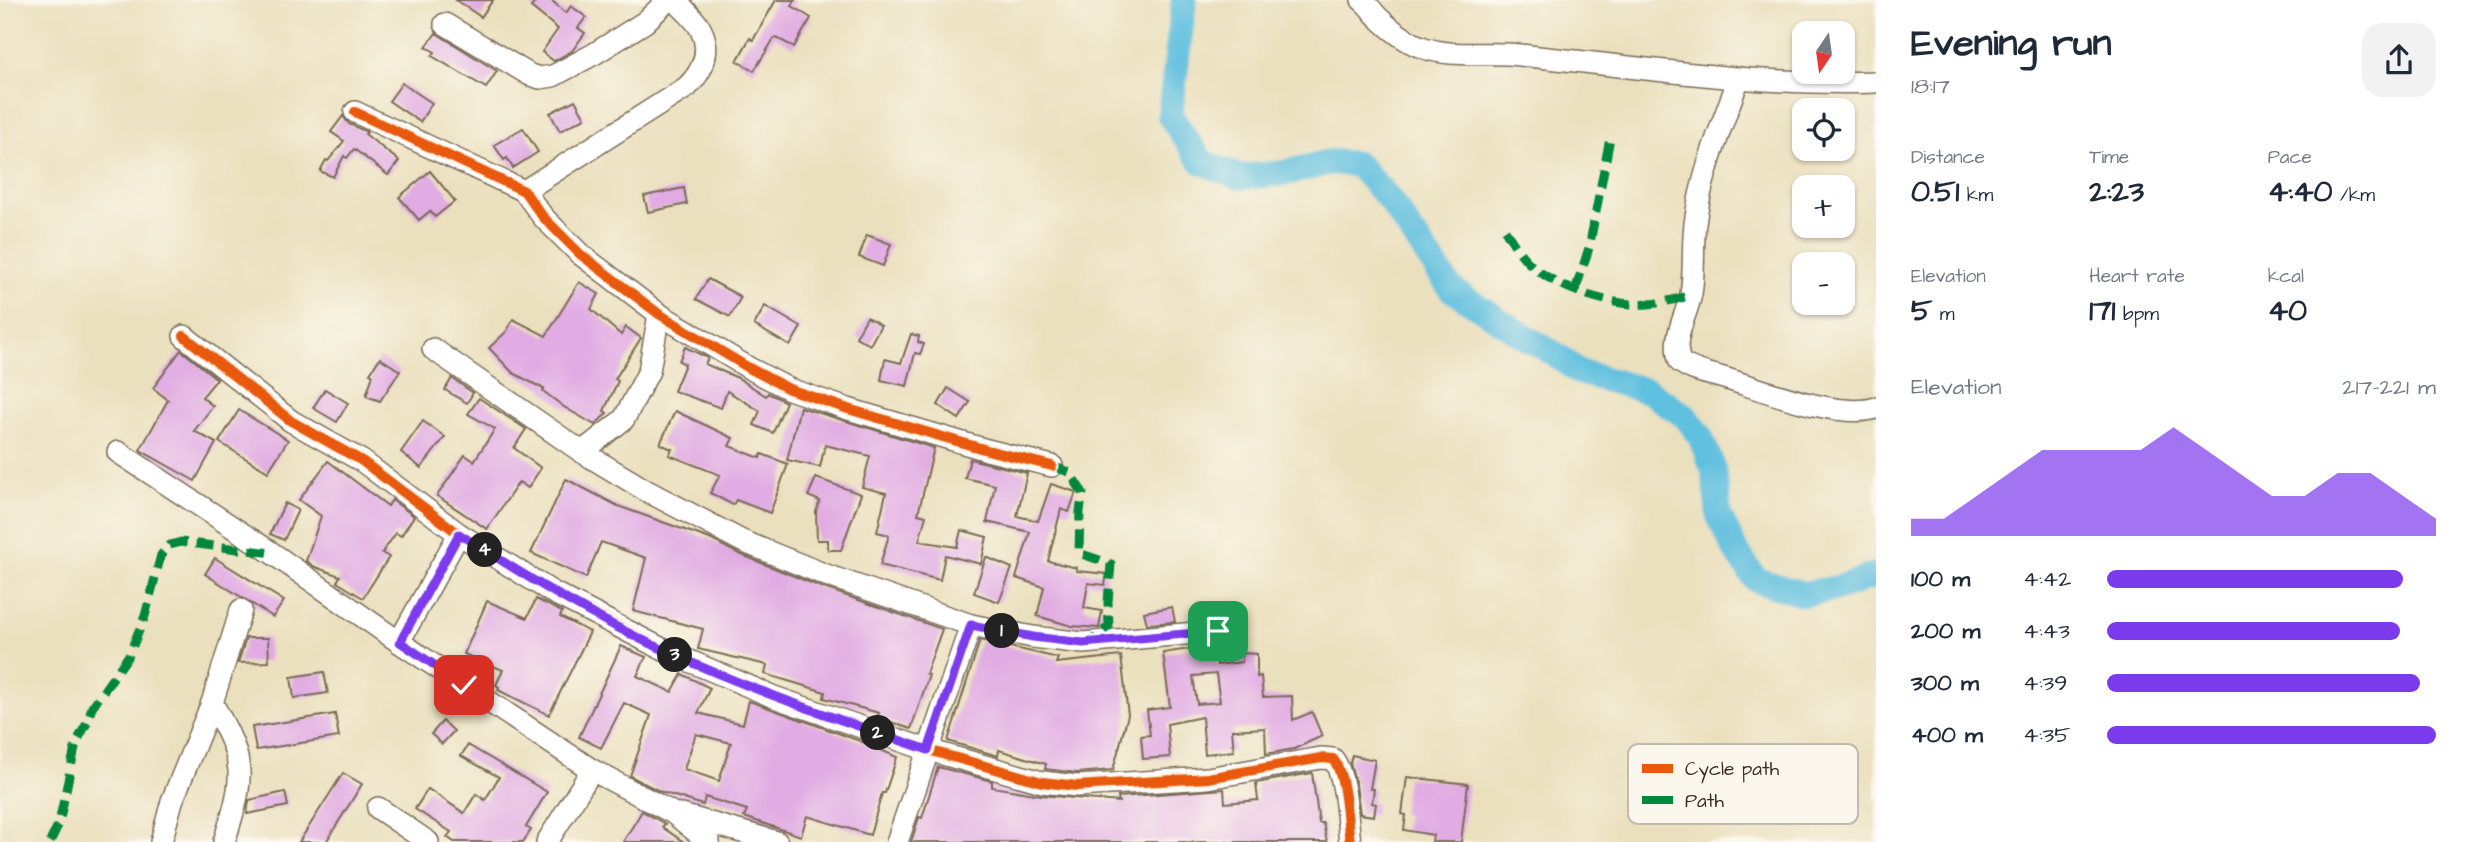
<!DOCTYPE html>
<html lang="en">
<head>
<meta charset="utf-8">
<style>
	:root { --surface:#fff; --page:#f2f2f3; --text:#1f2937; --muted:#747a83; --accent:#7c3aed }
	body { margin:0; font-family:"Architects Daughter",sans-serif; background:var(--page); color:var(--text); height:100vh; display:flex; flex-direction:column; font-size:26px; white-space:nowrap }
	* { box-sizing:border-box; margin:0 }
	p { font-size:23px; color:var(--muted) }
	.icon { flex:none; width:38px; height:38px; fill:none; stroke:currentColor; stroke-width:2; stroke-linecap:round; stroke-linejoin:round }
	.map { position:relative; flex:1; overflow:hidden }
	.sheet { display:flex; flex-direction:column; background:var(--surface); width:595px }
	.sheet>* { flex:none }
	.needle { width:46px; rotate:193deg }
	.controls { position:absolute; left:1792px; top:21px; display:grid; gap:14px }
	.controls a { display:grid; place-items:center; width:63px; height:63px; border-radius:14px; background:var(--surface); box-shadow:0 2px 5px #0004; font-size:35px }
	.pin { position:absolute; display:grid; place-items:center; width:60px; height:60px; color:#fff; margin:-30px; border-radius:14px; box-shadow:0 4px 10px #0006 }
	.km { position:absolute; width:35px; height:35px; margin:-18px; border-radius:50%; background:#222; color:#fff; font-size:19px; line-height:35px; text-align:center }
	.round { display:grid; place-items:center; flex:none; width:74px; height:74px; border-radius:21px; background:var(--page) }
	.headline { display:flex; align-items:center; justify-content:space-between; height:119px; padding:0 35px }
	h1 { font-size:38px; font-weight:700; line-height:52px }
	.metrics { display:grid; grid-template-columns:repeat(3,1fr); gap:10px; height:119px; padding:7px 35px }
	.metrics div { display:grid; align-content:center }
	.metrics b { font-size:30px; font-weight:700 }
	.metrics small { font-size:19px; font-weight:400 }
	.metrics p { font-size:19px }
	.chart { height:196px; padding:14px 35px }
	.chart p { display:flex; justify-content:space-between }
	.chart svg { width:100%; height:126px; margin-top:7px; fill:var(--accent); opacity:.7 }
	ul { padding:0 35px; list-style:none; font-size:23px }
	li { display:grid; grid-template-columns:112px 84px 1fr; align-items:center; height:52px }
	li i { height:18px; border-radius:9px; background:var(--accent) }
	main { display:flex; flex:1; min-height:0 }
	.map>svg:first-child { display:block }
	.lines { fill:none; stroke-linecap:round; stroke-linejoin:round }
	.river { stroke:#61c0df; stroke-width:26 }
	.building { fill:#e1abe3; fill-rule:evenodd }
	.minor-casing { stroke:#796a56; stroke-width:24 }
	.minor { stroke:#fff; stroke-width:21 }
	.quiet { stroke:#00873e; stroke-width:9; stroke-dasharray:18 9; stroke-linecap:butt }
	.cycleway-casing { stroke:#fbf7ec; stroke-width:15 }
	.cycleway { stroke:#e8590c; stroke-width:10 }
	.route-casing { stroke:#fff; stroke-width:14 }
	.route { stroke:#7c3aed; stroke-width:9 }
	.key { fill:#fbf7ec; stroke:#c1baae; stroke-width:2 }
	.key-label { font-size:19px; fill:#3b2a1e }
</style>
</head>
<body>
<main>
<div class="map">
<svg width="1876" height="842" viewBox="0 0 1876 842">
	<rect width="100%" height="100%" fill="#fbf7ec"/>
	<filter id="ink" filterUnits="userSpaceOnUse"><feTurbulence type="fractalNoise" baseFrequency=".0143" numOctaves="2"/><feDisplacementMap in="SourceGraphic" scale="14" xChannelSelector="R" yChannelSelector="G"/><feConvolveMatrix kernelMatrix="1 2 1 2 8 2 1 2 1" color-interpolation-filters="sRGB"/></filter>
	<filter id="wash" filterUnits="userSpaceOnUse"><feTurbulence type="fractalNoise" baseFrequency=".00686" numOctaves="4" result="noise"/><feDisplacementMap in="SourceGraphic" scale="28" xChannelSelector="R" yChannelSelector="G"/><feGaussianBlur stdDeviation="1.57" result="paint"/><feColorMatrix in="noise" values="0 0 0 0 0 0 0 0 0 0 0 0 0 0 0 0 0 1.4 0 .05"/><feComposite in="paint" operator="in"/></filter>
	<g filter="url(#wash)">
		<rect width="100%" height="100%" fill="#ebe0be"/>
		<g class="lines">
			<polyline class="river" points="1184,0 1170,116 1202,162 1239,177 1285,173 1330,162 1357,164 1388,198 1451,289 1525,337 1555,354 1579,372 1648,391 1685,416 1699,434 1714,470 1719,516 1735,549 1756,580 1803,594 1838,588 1876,575"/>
		</g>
		<g id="blocks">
			<g class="building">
				<polygon points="456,0 493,0 481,17"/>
				<polygon points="537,0 551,0 566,13 571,6 586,17 578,28 585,33 572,51 554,61 542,52 558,29 531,7"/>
				<polygon points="776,0 795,0 792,6 811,18 794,47 775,37 754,71 737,61 750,38 753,40"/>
				<polygon points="436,33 497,71 486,88 432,56 435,52 426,47"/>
				<polygon points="402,83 432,103 420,122 389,101"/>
				<polygon points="575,100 585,118 560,131 550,113"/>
				<polygon points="343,116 349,124 367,132 365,134 399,161 388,175 354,149 347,158 344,156 333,177 320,171 326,160 328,161 344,141 331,132"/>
				<polygon points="523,128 538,152 513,168 507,158 504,160 494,145"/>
				<polygon points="430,171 455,201 435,217 430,211 419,220 399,197"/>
				<polygon points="684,188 687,204 648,212 644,196"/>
				<polygon points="867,235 891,244 883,266 859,257"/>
				<polygon points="708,279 741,297 730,317 696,299"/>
				<polygon points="579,282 599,294 591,309 621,335 626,327 641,338 615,379 618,381 604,411 607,413 595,425 564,407 543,391 544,389 513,373 489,348 507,331 513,319 546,336"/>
				<polygon points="765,306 801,327 790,346 754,325"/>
				<polygon points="867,317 881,325 870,345 856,337"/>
				<polygon points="911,334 919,336 918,342 924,344 920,354 915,353 907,386 881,380 885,359 901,363"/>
				<polygon points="685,347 708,358 705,364 738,378 766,396 768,393 786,402 773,433 754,425 760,411 727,391 721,408 674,391 685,364 679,361"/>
				<polygon points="181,350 217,379 202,397 213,406 194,431 216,443 195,481 140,450 168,400 153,388"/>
				<polygon points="380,358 400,371 380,401 366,396 373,375 370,373"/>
				<polygon points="452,378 473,393 467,403 445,390"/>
				<polygon points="948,388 970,402 959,419 938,405"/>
				<polygon points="325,389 348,403 337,422 313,408"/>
				<polygon points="479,398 526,429 514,448 541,468 528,488 519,482 487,529 437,496 465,455 474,461 495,429 468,414"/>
				<polygon points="800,407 934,448 918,514 926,516 919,541 957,547 961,530 987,537 981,564 945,555 940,580 880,565 889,535 877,532 886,493 862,487 870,456 825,445 820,467 787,460"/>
				<polygon points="239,410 288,440 268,472 219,442"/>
				<polygon points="675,411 733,438 729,446 760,458 762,454 788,464 770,513 736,500 733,505 710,493 720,475 669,455 672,449 660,444"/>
				<polygon points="423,421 445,437 421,468 401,452"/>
				<polygon points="970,459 1027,473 1017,516 1038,521 1051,484 1076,492 1069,512 1061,509 1048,561 1077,568 1076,571 1107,574 1105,585 1088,583 1084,608 1102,611 1099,628 1072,626 1037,616 1044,587 1016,578 1030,532 987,522 995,485 965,478"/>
				<polygon points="328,461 388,506 392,500 414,516 401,536 396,533 382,553 389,557 363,598 337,582 340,576 315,567 306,561 321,516 299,500"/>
				<polygon points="816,478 861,494 841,550 828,550 828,540 817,540 816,512 820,501 808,496"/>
				<polygon points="566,479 618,506 710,539 737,553 821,587 942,629 926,674 929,675 911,729 877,717 879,713 824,698 825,692 765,674 767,665 698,649 703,629 633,611 646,558 601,542 586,578 531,553"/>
				<polygon points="285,503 298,510 284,540 270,534"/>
				<polygon points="986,557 1012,568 999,602 974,593"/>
				<polygon points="215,558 284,601 273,617 205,574"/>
				<polygon points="536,599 562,612 560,617 590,632 549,715 498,690 499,687 496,685 503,670 464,654 487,601 527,618"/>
				<polygon points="1172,607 1175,622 1147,624 1144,612"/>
				<polygon points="246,638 268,638 269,662 238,663"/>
				<polygon points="980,640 1058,658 1056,663 1121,656 1128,715 1113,770 1077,773 1045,769 1046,764 999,750 998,756 948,741"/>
				<path d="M1216 645 1217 665 1242 662V653L1257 654V677L1261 676 1263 697 1292 696 1293 720 1312 712 1322 736 1294 749 1266 754 1265 728 1232 730 1234 751 1205 754 1202 717 1167 724 1170 757 1143 759 1141 736 1150 735 1147 710 1170 707 1163 653ZM1216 674 1220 702 1197 704 1193 676Z"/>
				<path d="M621 646 646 657 637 676 672 692 682 674 710 688 698 713 743 724 749 701 860 741 897 757 885 793H882L870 835 807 816 801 836 744 817 747 810 705 797 703 805 659 791 630 776 651 715 624 703 601 748 579 737ZM696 734 731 743 719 781 684 769Z"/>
				<polygon points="324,672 328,693 294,698 291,677"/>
				<polygon points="335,714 339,737 256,750 252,727"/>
				<polygon points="443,721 454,731 442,744 431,734"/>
				<polygon points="468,745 547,792 526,827 531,830 523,842 454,842 447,837 451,832 415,809 428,789 464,813 476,794 485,800 499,777 461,756"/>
				<polygon points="1352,755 1375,760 1370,789 1374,789 1372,803 1376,804 1374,816 1360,814 1356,785 1350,763"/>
				<polygon points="938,767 992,781 992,787 1041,795 1119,802 1118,797 1224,789 1225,803 1258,800 1256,783 1312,773 1319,823 1323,823 1327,842 911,842 919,817 922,818"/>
				<polygon points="343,773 362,784 326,842 299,842"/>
				<polygon points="1407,777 1468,784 1461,842 1432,842 1433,835 1404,830 1406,815 1402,814"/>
				<polygon points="285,792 288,806 247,814 249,800"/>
				<polygon points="642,811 665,824 662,827 684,842 623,842"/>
			</g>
		</g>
	</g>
	<g filter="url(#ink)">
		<use href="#blocks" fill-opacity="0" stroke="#796a56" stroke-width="2"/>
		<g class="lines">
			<g class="minor-casing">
				<g id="minor">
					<path d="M1362 0C1369 5 1373 13 1380 19 1390 29 1406 41 1419 46 1450 59 1488 51 1520 55 1639 67 1756 86 1876 82"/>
					<polyline points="445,24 530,75 540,78 553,76 594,54 645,22 668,0"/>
					<path d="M1739 78C1722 125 1701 174 1695 224 1692 247 1695 271 1691 294 1686 318 1671 338 1680 362 1692 371 1706 373 1720 377 1760 388 1837 420 1876 408"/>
					<polyline points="355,112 524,191 543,217 580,254 659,314 749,368 789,389 848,409 987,450 1052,466"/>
					<path d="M524 191 687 87C702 72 712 52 701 30 696 19 683 9 675 0"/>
					<path d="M184 336 291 421 362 461 459 534 552 592 666 651 774 697 928 750 1042 782 1077 786 1208 778 1321 758 1333 759C1346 775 1347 821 1350 842"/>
					<polyline points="433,349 582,452 647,491 742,541 826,575 971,625 1033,637 1083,643 1218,631"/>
					<polyline points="118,452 272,553 399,642 592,770 673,813 709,842"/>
					<polyline points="582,452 624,419 649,371 659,314"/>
					<polyline points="399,642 459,534"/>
					<path d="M212 703C247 764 245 776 224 842"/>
					<polyline points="378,808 428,842"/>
					<polyline points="682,815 777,842"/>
					<polyline points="161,842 172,801 212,703 241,610"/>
					<polyline points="547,842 592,770"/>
					<polyline points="897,842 971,625"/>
				</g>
			</g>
			<use href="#minor" class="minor"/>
			<g class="quiet">
				<path d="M1505 230C1512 241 1519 253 1527 261 1553 288 1611 307 1648 304 1663 303 1677 299 1691 295"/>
				<polyline points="1575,291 1589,248 1610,138"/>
				<polyline points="1052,466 1069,472 1083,493 1080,511 1079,553 1111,564 1108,602 1109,626 1091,642"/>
				<polyline points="50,842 59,823 76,743 87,723 92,707 129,655 145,616 161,555 170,545 181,542 272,553"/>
			</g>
			<g class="cycleway-casing">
				<g id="cycleway">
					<polyline points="355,112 524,191 543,217 580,254 659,314 749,368 789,389 848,409 987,450 1052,466"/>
					<path d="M184 336 291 421 362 461 459 534 552 592 666 651 774 697 928 750 1042 782 1077 786 1208 778 1321 758 1333 759C1346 775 1347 821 1350 842"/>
				</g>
			</g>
			<use href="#cycleway" class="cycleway"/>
		</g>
	</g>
	<g class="lines" filter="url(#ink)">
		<g class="route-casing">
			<path id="route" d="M464 685 400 642 459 534C527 577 595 619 668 652 753 691 840 720 928 750L971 625 1033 637 1083 643 1218 631"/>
		</g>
		<use href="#route" class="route"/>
	</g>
	<rect x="1628" y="744" width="230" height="80" rx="10" class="key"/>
	<rect x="1642" y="764" width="31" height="9" fill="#e8590c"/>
	<rect x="1642" y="796" width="31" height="8" fill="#00873e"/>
	<g class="key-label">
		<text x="1685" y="775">Cycle path</text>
		<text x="1685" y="807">Path</text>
	</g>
</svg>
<div class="controls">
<a><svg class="needle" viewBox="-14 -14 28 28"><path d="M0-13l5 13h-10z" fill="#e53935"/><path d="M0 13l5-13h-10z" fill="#747a83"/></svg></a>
<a><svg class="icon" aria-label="locate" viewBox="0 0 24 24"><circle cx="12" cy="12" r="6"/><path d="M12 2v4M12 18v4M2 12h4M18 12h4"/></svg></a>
<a>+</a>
<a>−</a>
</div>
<div class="pin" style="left:1218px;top:631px;background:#1e9e55"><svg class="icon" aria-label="arrive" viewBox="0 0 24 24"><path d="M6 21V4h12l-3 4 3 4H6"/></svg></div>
<div class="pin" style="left:464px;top:685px;background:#d93025"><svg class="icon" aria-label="check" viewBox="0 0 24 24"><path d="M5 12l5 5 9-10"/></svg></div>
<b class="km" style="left:1002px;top:631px">1</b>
<b class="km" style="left:878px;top:733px">2</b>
<b class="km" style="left:675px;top:655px">3</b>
<b class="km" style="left:485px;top:550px">4</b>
</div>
<section class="sheet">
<div class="headline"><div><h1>Evening run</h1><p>18:17</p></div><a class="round"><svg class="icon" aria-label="share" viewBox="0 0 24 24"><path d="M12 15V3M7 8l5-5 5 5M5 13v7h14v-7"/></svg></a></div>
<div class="metrics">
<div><p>Distance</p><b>0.51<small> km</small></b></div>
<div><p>Time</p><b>2:23</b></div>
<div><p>Pace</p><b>4:40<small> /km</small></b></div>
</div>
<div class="metrics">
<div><p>Elevation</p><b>5<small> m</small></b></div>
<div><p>Heart rate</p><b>171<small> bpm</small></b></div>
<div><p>kcal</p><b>40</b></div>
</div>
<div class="chart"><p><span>Elevation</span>217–221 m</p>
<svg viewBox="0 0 160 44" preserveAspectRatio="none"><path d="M0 44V38L10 38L20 30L30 22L40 14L50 14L60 14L70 14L80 6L90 14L100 22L110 30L120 30L130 22L140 22L150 30L160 38V44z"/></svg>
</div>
<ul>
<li><b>100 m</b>4:42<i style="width:90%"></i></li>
<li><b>200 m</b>4:43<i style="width:89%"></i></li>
<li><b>300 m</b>4:39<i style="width:95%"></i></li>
<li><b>400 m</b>4:35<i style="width:100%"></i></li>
</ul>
</section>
</main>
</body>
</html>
